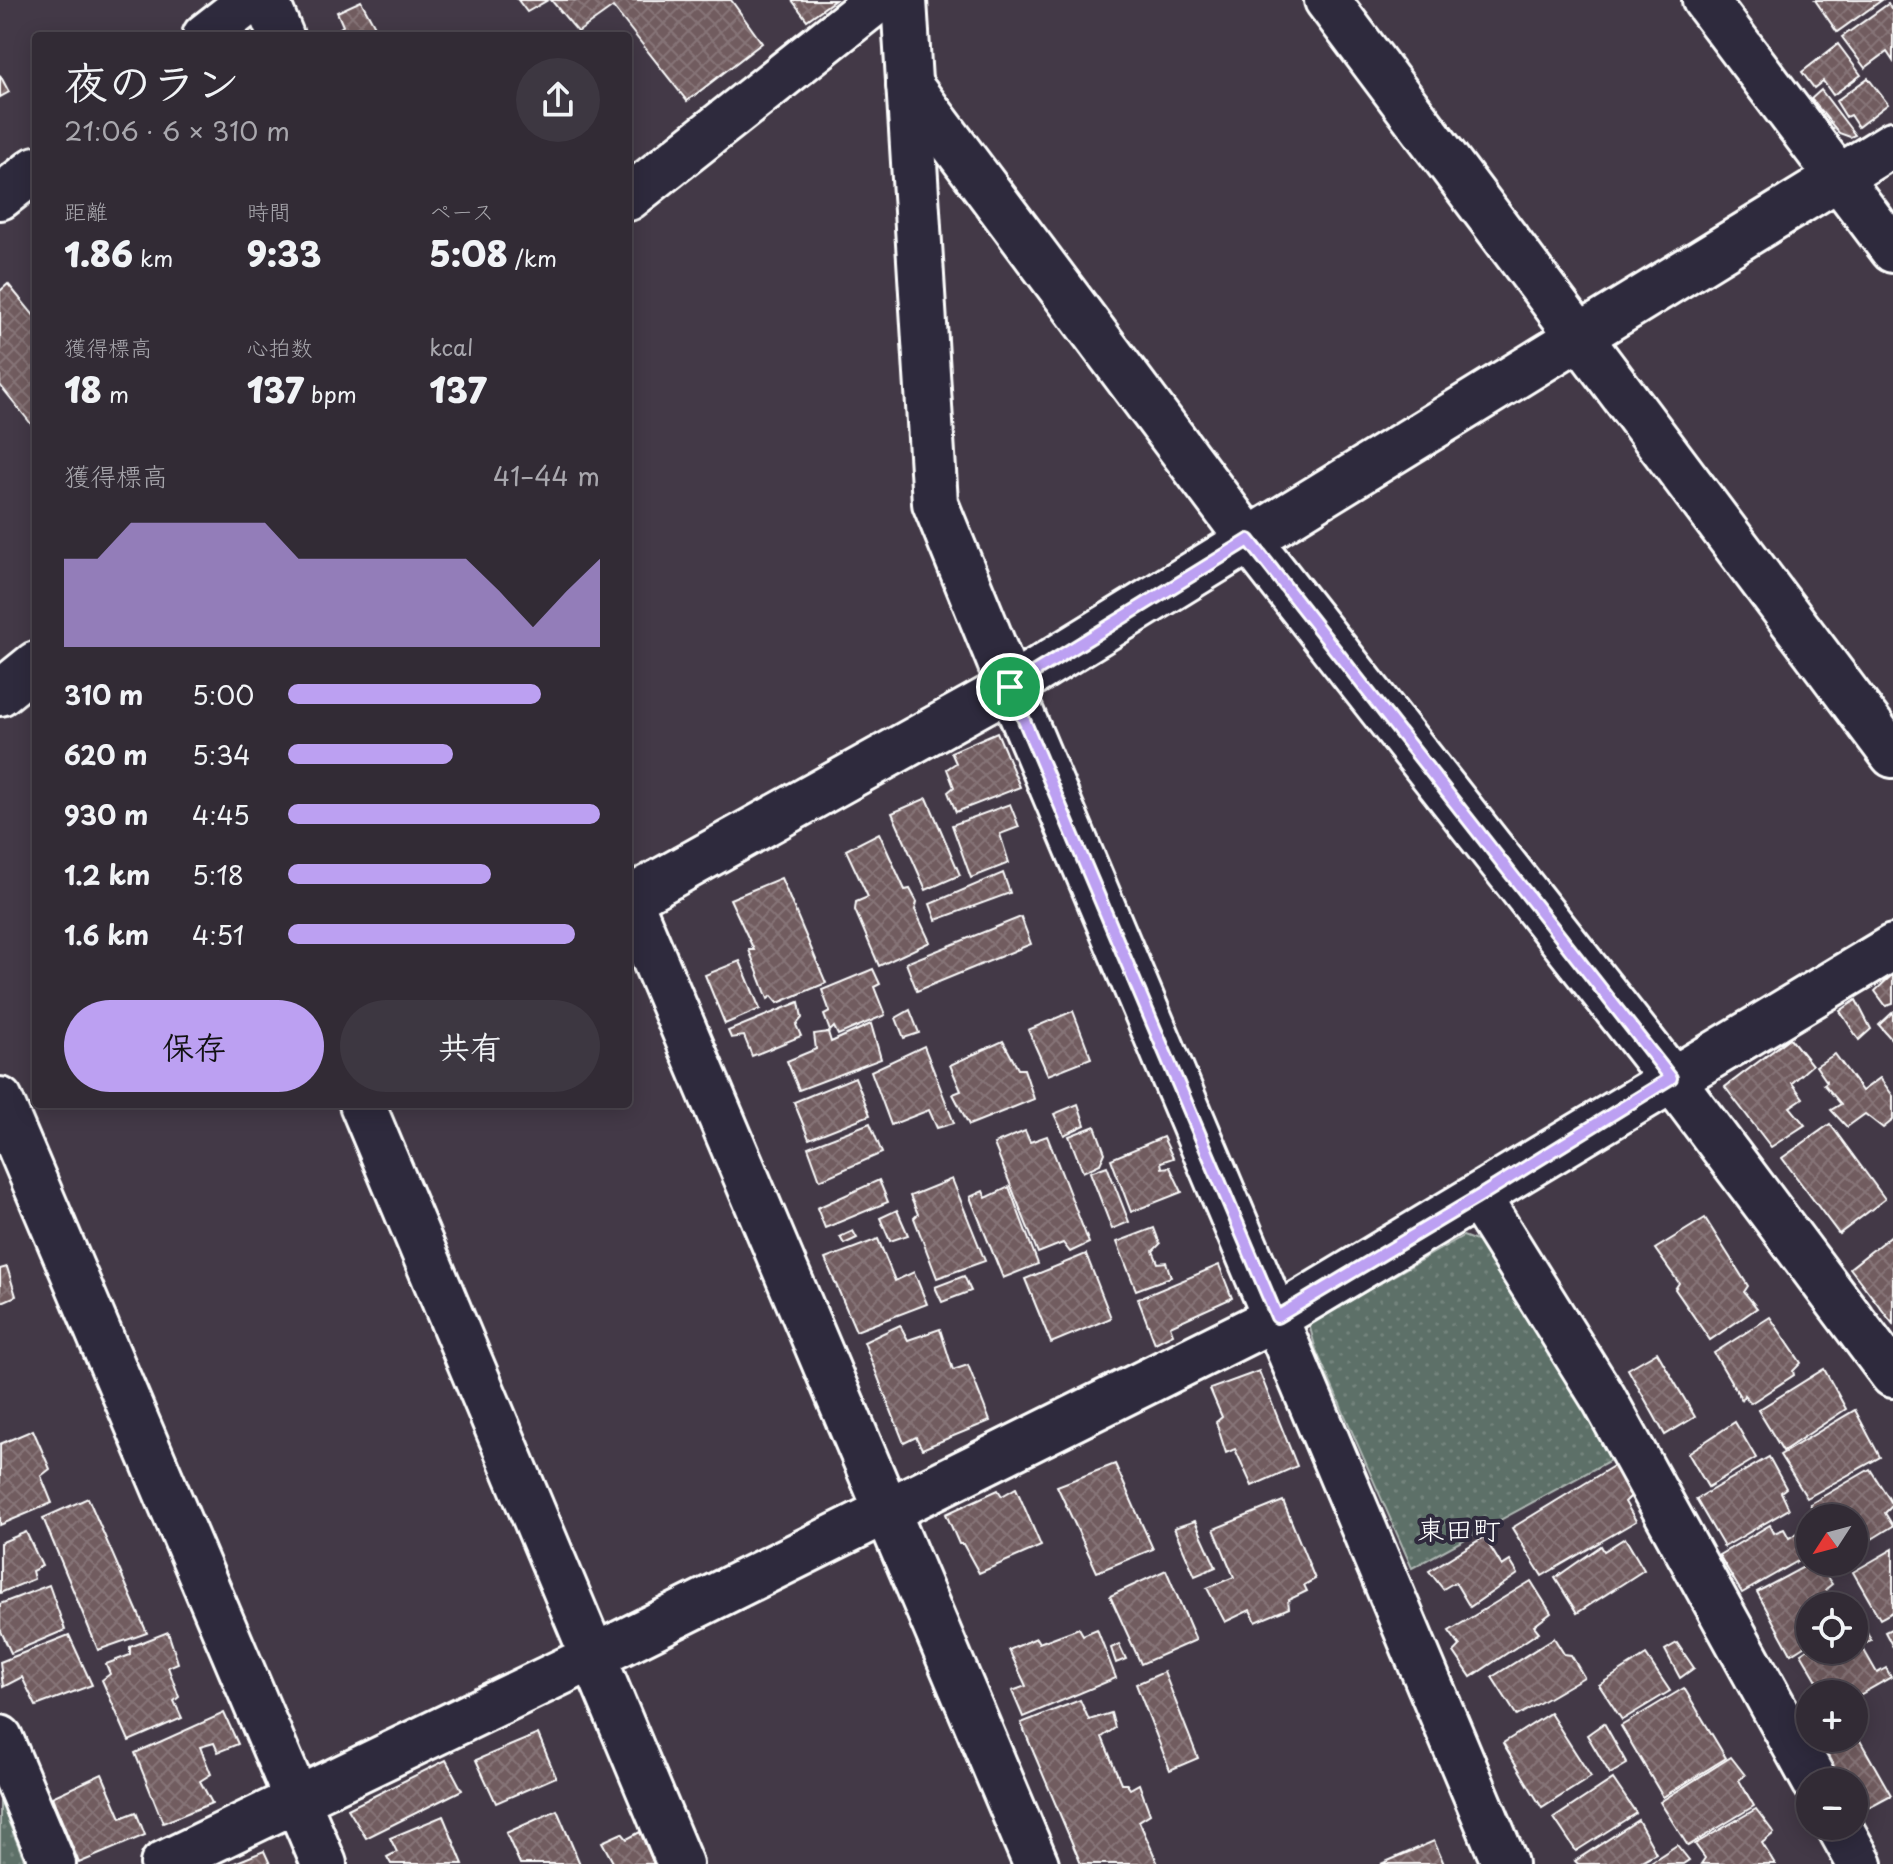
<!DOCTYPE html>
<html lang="ja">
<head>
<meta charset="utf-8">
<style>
	:root { --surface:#322b35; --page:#3d3741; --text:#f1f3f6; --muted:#a8a7ad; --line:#4d4750; --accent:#bca0f2 }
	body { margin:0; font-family:"Playpen Sans","Klee One",sans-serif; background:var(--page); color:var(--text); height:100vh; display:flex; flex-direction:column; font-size:30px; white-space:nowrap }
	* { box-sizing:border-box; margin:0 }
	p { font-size:26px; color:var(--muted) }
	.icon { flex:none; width:44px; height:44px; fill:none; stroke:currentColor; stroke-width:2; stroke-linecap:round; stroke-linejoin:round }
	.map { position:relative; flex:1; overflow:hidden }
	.drawer { position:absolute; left:32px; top:32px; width:600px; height:1076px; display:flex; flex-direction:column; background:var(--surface); border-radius:8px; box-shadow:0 4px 20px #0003,0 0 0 2px var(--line) }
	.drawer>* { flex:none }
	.needle { width:52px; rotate:234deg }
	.controls { position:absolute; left:1796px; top:1504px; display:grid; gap:16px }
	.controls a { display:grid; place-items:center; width:72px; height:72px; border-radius:50%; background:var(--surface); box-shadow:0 4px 20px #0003,0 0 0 2px var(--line); font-size:40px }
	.pin { position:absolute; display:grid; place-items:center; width:68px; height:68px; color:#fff; margin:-34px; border:4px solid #fff; border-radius:50%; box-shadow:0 2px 8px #0007 }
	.round { display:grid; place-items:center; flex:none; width:84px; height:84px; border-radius:42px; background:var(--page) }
	.head { display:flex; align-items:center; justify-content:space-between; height:136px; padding:0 32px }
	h1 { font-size:44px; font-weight:800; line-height:60px }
	.figures { display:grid; grid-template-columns:repeat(3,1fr); gap:12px; height:136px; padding:8px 32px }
	.figures div { display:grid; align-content:center }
	.figures b { font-size:34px; font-weight:800 }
	.figures small { font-size:22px; font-weight:400 }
	.figures p { font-size:22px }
	.chart { height:224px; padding:16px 32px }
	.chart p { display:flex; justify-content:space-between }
	.chart svg { width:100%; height:144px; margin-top:8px; fill:var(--accent); opacity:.7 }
	.primary-button { display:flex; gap:16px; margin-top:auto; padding:16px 32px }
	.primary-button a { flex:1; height:92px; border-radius:48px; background:var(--accent); color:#111; font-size:32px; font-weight:800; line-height:92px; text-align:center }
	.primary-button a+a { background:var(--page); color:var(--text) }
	ul { padding:0 32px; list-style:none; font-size:26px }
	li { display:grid; grid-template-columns:128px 96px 1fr; align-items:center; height:60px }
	li i { height:20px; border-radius:10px; background:var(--accent) }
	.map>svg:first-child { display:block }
	.grass { fill:url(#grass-dots); stroke:#aeb7b3; stroke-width:2 }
	.building { fill:url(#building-cross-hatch); stroke:#fff; stroke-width:2 }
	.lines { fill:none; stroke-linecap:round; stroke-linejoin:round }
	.minor-casing { stroke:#fff; stroke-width:50 }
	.minor { stroke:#2f2a3d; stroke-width:44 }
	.route-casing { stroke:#fff; stroke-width:16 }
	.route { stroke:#bca0f2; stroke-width:10 }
	.labels { text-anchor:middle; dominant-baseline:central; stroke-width:8; stroke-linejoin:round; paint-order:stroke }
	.quarter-label { font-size:28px; fill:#fff; stroke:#2f2a3d }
</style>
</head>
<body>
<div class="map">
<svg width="1893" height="1864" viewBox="0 0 1893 1864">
	<defs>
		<pattern id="grass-dots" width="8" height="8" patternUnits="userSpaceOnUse" patternTransform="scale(2)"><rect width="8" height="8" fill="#5d6f67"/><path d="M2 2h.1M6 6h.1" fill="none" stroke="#75857e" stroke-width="1.8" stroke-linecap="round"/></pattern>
		<pattern id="building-cross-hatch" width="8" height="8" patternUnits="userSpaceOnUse" patternTransform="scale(2)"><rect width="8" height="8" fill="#715b5f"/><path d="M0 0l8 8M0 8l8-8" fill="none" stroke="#867477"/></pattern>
	</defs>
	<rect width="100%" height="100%" fill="#433947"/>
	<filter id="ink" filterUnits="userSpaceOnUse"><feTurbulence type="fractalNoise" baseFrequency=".0125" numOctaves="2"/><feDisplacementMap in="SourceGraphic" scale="16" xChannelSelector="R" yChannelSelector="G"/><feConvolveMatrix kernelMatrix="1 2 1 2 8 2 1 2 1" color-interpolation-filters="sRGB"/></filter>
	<g filter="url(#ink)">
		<g class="grass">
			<polygon points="1463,1236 1490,1246 1614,1458 1412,1568 1316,1350 1309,1324"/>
			<polygon points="0,1801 26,1864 0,1864"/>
		</g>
		<g class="building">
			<polygon points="518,0 548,0 527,12"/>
			<polygon points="551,0 731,0 762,43 687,101 613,7 578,32"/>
			<polygon points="792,0 835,0 807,20"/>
			<polygon points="1815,0 1882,0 1837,32"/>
			<polygon points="361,1 380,36 328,36 343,26 337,12"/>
			<polygon points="1888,4 1893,11 1893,61 1887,52 1865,68 1842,37"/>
			<polygon points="1838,44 1861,75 1833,95 1823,81 1814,88 1802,72"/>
			<polygon points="0,75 9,92 0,97"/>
			<polygon points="1868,78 1888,104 1858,127 1850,115 1846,117 1836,101"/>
			<polygon points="1821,90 1855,135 1850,137 1839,133 1811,99"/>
			<polygon points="8,284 36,318 36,430 0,385 0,291"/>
			<polygon points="997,732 1020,787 956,812 948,792 954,787 947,769 956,763 951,752"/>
			<polygon points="927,798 960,875 926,890 892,813"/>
			<polygon points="1010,804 1019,827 1000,834 1009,863 971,878 952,825"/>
			<polygon points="879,833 905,890 910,889 917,902 915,910 930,942 879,966 855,910 856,902 868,897 846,850"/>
			<polygon points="1003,873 1010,893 936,920 930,904"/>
			<polygon points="781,878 826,983 778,1003 772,996 768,999 749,950 754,950 730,899"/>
			<polygon points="1021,917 1031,944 917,991 906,963"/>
			<polygon points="740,961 760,1009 725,1024 705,975"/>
			<polygon points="873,969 880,984 874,987 885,1015 838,1035 834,1027 830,1031 824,1015 830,1012 822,990"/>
			<polygon points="1893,974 1893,1004 1886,1006 1875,991"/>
			<polygon points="1856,1000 1871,1029 1859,1040 1840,1011"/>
			<polygon points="799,1002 802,1018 796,1025 801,1036 752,1056 744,1036 731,1038 728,1031"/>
			<polygon points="910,1010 919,1033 904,1038 896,1018"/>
			<polygon points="1073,1011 1091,1058 1048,1075 1028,1030"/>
			<polygon points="1893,1012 1893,1041 1879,1025"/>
			<polygon points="871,1024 881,1059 799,1090 787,1061 816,1049 814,1034 828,1032 831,1042"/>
			<polygon points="1790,1038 1812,1065 1792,1083 1803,1098 1790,1107 1805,1125 1771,1147 1725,1087"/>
			<polygon points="1003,1041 1018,1069 1024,1069 1034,1099 969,1125 953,1094 961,1091 950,1065"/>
			<polygon points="924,1046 954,1123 937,1128 929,1110 891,1125 871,1071"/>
			<polygon points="1835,1054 1862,1091 1880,1078 1893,1096 1893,1120 1883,1128 1865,1114 1847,1127 1831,1110 1841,1104 1824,1084 1827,1082 1816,1066"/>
			<polygon points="855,1077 870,1115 809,1139 794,1102"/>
			<polygon points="1078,1104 1085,1125 1064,1135 1054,1114"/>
			<polygon points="870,1123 882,1153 820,1180 808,1147"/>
			<polygon points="1830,1124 1885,1199 1839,1234 1782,1158"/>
			<polygon points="1095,1126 1105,1153 1100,1164 1083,1172 1069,1136"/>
			<polygon points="1025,1131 1030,1142 1047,1136 1089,1243 1070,1252 1063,1243 1038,1253 994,1144"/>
			<polygon points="1163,1137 1173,1158 1161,1162 1162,1168 1170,1167 1182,1192 1131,1212 1111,1159"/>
			<polygon points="1107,1166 1129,1222 1112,1229 1090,1172"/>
			<polygon points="952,1179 985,1261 937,1278 914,1218 918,1214 910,1196"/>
			<polygon points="879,1180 888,1202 825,1228 817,1208"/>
			<polygon points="1009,1187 1038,1264 1003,1278 970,1197 983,1191 986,1198"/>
			<polygon points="897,1210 908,1235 890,1241 880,1218"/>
			<polygon points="1705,1218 1748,1286 1744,1292 1757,1308 1710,1340 1675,1289 1679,1283 1655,1249"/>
			<polygon points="1154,1228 1160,1244 1153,1251 1158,1263 1166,1262 1171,1277 1136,1290 1117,1242"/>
			<polygon points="853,1231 857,1238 844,1244 840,1237"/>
			<polygon points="1893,1234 1893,1324 1850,1268"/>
			<polygon points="878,1239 895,1281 914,1272 927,1304 856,1331 825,1259"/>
			<polygon points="1086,1254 1111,1318 1051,1343 1025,1279"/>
			<polygon points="1219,1265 1232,1298 1170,1326 1173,1334 1155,1343 1138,1299"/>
			<polygon points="7,1267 16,1296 0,1303 0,1269"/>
			<polygon points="964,1276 971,1291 942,1302 935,1287"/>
			<polygon points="1770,1317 1801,1363 1793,1371 1794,1375 1751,1403 1744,1395 1742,1400 1714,1353"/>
			<polygon points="900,1325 908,1340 940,1329 953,1370 968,1365 990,1421 922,1449 916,1437 904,1443 864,1342"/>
			<polygon points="1657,1352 1695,1417 1665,1435 1628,1369"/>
			<polygon points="1824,1369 1846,1409 1783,1451 1758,1410"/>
			<polygon points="1259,1371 1297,1466 1252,1486 1235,1449 1226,1453 1216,1422 1222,1417 1210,1389"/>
			<polygon points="1855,1410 1880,1457 1807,1498 1780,1455"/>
			<polygon points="1735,1422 1756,1458 1708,1487 1688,1453"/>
			<polygon points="33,1430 50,1469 41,1476 52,1503 0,1525 0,1444"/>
			<polygon points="1769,1457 1786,1488 1781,1492 1789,1509 1724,1547 1696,1499"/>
			<polygon points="1115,1464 1153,1549 1097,1572 1057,1486"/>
			<polygon points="1615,1465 1633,1494 1625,1502 1636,1521 1542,1576 1512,1528"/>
			<polygon points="1870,1469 1893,1505 1885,1513 1893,1526 1854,1550 1854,1518 1818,1518 1810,1504"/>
			<polygon points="1016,1488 1041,1546 979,1573 963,1544 959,1544 946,1514 998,1490 1002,1496"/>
			<polygon points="88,1498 147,1633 98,1650 43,1518"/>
			<polygon points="1283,1501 1315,1579 1304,1585 1307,1591 1288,1600 1289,1608 1256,1622 1250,1610 1225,1622 1207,1588 1234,1577 1214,1529"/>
			<polygon points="1195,1521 1216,1567 1195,1576 1174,1528"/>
			<polygon points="1770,1525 1774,1533 1784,1529 1789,1538 1806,1528 1810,1536 1810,1554 1742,1593 1719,1555"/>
			<polygon points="26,1532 42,1566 32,1571 34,1579 0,1593 0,1543"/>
			<polygon points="1484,1537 1502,1566 1510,1561 1518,1574 1470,1607 1455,1582 1443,1589 1429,1571"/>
			<polygon points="1625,1538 1644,1570 1577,1613 1555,1578 1601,1546 1604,1551"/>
			<polygon points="1893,1549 1893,1612 1880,1619 1853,1572"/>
			<polygon points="1809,1564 1815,1572 1821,1569 1832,1584 1826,1589 1834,1606 1810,1606 1810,1642 1791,1654 1757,1592"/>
			<polygon points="1166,1570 1196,1640 1141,1664 1110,1596"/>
			<polygon points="1531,1581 1551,1613 1534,1626 1539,1632 1471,1677 1454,1652 1460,1646 1449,1631"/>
			<polygon points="49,1585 65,1630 11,1653 0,1629 0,1604"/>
			<polygon points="1860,1618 1871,1640 1861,1645 1877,1673 1886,1668 1891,1677 1854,1698 1854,1694 1825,1694 1801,1653 1810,1647 1810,1650 1854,1650 1854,1621"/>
			<polygon points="1079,1628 1083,1635 1097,1629 1116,1678 1023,1717 1012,1691 1026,1686 1009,1650 1036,1638 1039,1643"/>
			<polygon points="1893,1628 1893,1647 1885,1632"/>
			<polygon points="168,1632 178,1663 168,1667 179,1697 174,1701 182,1718 129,1741 102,1680 110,1674 106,1664 130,1655 130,1647"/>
			<polygon points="69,1635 92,1685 36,1706 22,1677 3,1687 0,1662"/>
			<polygon points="1554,1638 1564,1654 1571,1655 1584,1677 1517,1716 1492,1677"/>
			<polygon points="1677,1643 1694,1668 1680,1678 1665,1650"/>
			<polygon points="1119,1644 1126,1659 1116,1663 1111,1648"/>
			<polygon points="1646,1655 1670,1691 1622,1720 1599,1685"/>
			<polygon points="1164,1672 1198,1758 1170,1770 1136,1684"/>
			<polygon points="1684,1688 1726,1758 1663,1797 1621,1726"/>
			<polygon points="1080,1700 1089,1720 1111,1713 1115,1728 1102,1737 1121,1783 1126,1783 1130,1789 1139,1784 1150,1814 1139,1821 1158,1864 1081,1864 1021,1723"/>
			<polygon points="224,1713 238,1744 218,1752 214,1743 200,1747 211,1774 200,1781 212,1803 163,1823 135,1753"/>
			<polygon points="1550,1713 1591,1777 1542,1808 1503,1743"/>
			<polygon points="1604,1723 1627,1764 1610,1774 1587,1735"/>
			<polygon points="1854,1730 1891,1795 1858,1813 1854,1806 1854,1782 1839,1782 1813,1738 1854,1738"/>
			<polygon points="538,1734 556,1777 496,1803 476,1760"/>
			<polygon points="1731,1757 1745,1775 1739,1780 1754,1806 1688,1846 1660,1802"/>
			<polygon points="446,1760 462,1790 366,1838 348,1809"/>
			<polygon points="102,1774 121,1818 136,1812 145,1835 79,1863 52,1797"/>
			<polygon points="1613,1779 1636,1813 1576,1851 1554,1818"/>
			<polygon points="1756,1809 1774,1833 1762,1843 1775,1864 1701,1864 1705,1858 1695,1844"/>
			<polygon points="557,1810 580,1864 520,1864 506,1833"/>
			<polygon points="443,1816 463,1864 391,1864 387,1857 397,1852 390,1838"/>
			<polygon points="1638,1820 1656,1853 1636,1864 1578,1864 1575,1861"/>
			<polygon points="640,1832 654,1864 614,1864 602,1842 622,1833 627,1839"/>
			<polygon points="1434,1841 1444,1864 1381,1864"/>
			<polygon points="1677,1845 1689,1860 1683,1864 1648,1864"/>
			<polygon points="264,1851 270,1864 232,1864"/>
		</g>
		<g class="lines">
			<g class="minor-casing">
				<g id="minor">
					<polyline points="266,0 281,36"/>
					<polyline points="904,0 935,503 1010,687 1505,1864"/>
					<polyline points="1327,0 1893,755"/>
					<polyline points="1705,0 1893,250"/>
					<polyline points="205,36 251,0"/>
					<polyline points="909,85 1249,540 1671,1078 1893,1375"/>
					<polyline points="0,197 36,169"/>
					<polyline points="628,198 878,0"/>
					<polyline points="0,693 36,664"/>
					<polyline points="628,897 1036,1864"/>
					<polyline points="629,899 1010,687 1893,144"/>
					<polyline points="0,1100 324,1864"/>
					<polyline points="362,1104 680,1864"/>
					<polyline points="1478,1197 1604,1399 1815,1782"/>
					<polyline points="0,1738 53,1864"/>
					<polyline points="1839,1826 1860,1864"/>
					<polyline points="163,1864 595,1656 1277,1317 1893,947"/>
				</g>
			</g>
			<use href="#minor" class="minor"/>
		</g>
	</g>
	<g class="lines" filter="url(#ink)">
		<g class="route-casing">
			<polygon id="route" points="1249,540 1671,1078 1478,1197 1277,1317 1010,687"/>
		</g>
		<use href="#route" class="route"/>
	</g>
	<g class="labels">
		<g class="quarter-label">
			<text x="1459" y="1528">東田町</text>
		</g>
	</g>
</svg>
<div class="controls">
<a><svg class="needle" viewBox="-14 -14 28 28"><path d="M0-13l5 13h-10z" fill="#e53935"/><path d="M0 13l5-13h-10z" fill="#a8a7ad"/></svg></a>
<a><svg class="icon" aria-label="locate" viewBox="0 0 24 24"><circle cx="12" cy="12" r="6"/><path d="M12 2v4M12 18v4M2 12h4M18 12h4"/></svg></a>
<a>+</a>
<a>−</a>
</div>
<div class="pin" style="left:1010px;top:687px;background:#1e9e55"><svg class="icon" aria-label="arrive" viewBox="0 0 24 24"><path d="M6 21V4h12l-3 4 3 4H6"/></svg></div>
<section class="drawer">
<div class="head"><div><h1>夜のラン</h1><p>21:06 · 6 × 310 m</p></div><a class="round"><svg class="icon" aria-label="share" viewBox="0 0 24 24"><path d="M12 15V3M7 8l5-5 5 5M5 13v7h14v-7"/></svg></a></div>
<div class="figures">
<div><p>距離</p><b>1.86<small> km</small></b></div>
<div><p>時間</p><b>9:33</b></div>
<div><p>ペース</p><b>5:08<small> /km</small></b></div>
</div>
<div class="figures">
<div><p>獲得標高</p><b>18<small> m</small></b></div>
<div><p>心拍数</p><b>137<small> bpm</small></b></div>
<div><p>kcal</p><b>137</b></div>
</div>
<div class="chart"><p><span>獲得標高</span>41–44 m</p>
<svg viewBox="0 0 160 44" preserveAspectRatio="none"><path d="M0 44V17L10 17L20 6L30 6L40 6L50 6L60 6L70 17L80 17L90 17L100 17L110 17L120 17L130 27L140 38L150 27L160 17V44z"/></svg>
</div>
<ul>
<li><b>310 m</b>5:00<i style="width:81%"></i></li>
<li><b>620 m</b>5:34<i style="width:53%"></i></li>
<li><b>930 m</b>4:45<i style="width:100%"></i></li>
<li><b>1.2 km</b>5:18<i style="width:65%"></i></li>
<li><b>1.6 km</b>4:51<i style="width:92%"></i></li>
</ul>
<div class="primary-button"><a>保存</a><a>共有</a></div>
</section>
</div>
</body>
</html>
